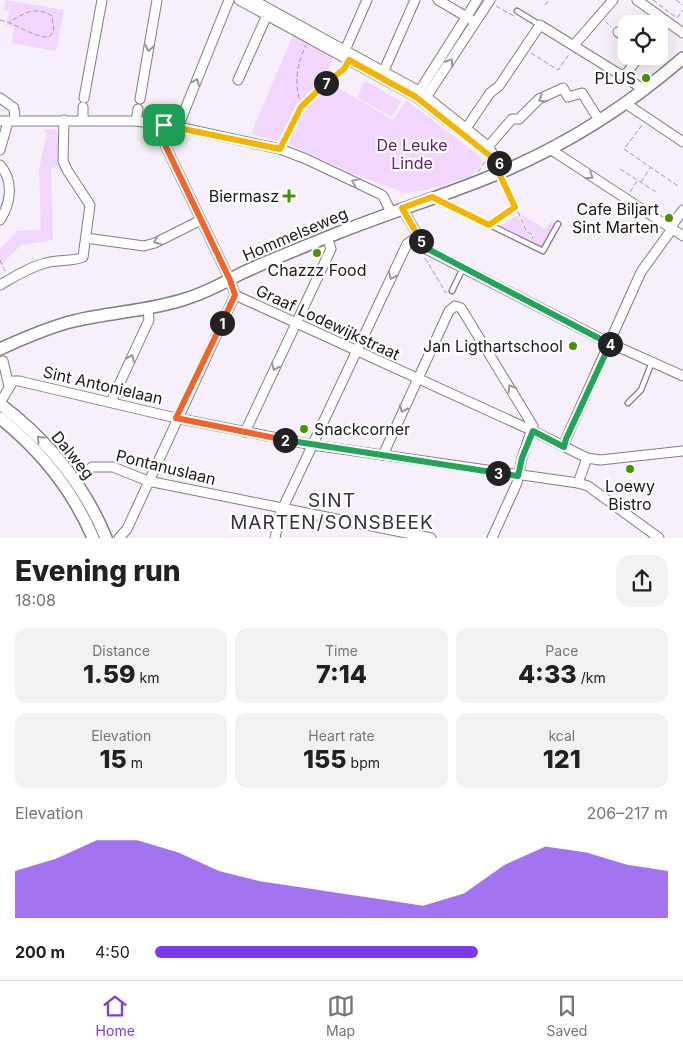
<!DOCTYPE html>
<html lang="en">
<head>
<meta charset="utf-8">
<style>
	:root { --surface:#fff; --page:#f2f2f2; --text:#202124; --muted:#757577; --line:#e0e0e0; --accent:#7c3aed }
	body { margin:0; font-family:Inter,sans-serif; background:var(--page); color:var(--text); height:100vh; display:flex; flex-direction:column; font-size:19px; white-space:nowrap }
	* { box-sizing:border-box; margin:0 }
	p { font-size:16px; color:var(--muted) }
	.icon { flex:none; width:28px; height:28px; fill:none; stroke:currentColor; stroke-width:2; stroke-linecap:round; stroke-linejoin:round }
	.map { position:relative; height:538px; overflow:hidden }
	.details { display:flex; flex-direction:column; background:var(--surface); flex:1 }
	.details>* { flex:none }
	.fabs { position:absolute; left:618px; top:15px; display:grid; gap:10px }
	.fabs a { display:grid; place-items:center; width:50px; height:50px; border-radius:10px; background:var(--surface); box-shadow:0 5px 20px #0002; font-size:25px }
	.pin { position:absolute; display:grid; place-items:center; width:42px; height:42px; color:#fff; margin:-21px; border-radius:10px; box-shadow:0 2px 8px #0006 }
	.km { position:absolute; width:25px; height:25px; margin:-12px; border-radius:50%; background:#222; color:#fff; font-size:14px; line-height:25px; text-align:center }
	.round { display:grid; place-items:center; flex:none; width:52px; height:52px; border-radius:15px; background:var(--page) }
	.head { display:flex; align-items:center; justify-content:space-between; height:85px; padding:0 15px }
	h1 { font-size:28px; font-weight:800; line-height:38px }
	.stats { display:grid; grid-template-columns:repeat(3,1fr); gap:8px; height:85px; padding:5px 15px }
	.stats div { display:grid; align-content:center; border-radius:12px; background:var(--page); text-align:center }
	.stats b { font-size:25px; font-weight:800 }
	.stats small { font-size:14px; font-weight:400 }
	.stats p { font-size:14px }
	.chart { height:140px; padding:10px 15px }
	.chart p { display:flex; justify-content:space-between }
	.chart svg { width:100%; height:90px; margin-top:5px; fill:var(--accent); opacity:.7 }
	ul { padding:0 15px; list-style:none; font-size:16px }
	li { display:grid; grid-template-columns:80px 60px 1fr; align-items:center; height:38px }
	li i { height:12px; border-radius:6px; background:var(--accent) }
	.menu { display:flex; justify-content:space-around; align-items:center; height:70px; border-top:1px solid var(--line); background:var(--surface); font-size:14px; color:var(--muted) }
	.menu a { display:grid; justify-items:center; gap:2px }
	.menu .active { color:var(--accent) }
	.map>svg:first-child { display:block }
	.green { fill:#f2d6fd }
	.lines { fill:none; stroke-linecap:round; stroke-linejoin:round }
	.lane-casing { stroke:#837d86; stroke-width:7 }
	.street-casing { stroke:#837d86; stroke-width:11 }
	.secondary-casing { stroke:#837d86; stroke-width:14 }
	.path { stroke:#a19ba3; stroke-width:1; stroke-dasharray:5 2.5; stroke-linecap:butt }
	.lane { stroke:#fff; stroke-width:4.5 }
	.street { stroke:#fff; stroke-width:9 }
	.secondary { stroke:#fff; stroke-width:11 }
	.oneway { stroke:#989798 }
	.split-1-casing { stroke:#fff; stroke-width:10 }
	.split-2-casing { stroke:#fff; stroke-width:10 }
	.split-3-casing { stroke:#fff; stroke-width:10 }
	.split-4-casing { stroke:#fff; stroke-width:10 }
	.split-5-casing { stroke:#fff; stroke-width:10 }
	.split-6-casing { stroke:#fff; stroke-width:10 }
	.split-7-casing { stroke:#fff; stroke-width:10 }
	.split-8-casing { stroke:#fff; stroke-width:10 }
	.split-1 { stroke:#f0652b; stroke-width:6 }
	.split-2 { stroke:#f0652b; stroke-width:6 }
	.split-3 { stroke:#22a559; stroke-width:6 }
	.split-4 { stroke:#22a559; stroke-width:6 }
	.split-5 { stroke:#22a559; stroke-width:6 }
	.split-6 { stroke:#f5b400; stroke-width:6 }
	.split-7 { stroke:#f5b400; stroke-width:6 }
	.split-8 { stroke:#f5b400; stroke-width:6 }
	.poi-dot { fill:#449500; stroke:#fff; stroke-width:2 }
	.labels { text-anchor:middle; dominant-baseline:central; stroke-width:4.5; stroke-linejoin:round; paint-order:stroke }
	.poi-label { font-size:16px; fill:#1a181b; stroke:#fff; text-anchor:end }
	.park-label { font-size:16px; fill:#632079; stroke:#fff }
	.street-label { font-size:16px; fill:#1a181b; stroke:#fff }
	.quarter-label { font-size:19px; letter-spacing:1px; fill:#373139; stroke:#fff }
</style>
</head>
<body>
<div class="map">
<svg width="683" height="538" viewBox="0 0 683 538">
	<rect width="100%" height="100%" fill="#f7effa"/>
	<g class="green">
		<polygon points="6,0 64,10 56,51 12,43 14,27 6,25 9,11 4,9"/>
		<polygon points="294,33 335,55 312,102 332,84 393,120 406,100 477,154 482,160 480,167 469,177 427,190 405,193 356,175 288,144 251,134"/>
		<polygon points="365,81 401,101 392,117 357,97"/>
		<polygon points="55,129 57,131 61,166 51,168 53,240 21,245 0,266 0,250 17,231 41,230 39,169 47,133 44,130"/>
		<polygon points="521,214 545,229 551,222 555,224 543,247 531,242 535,234 528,231"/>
		<polygon points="517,215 528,235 531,237 529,241 500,226"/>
	</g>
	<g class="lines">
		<g class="lane-casing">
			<g id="lane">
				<polyline points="517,11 540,25"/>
				<polyline points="437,199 543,251 558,224"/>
				<polyline points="489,225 515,207 500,174"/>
				<polyline points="452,291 463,268"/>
				<polyline points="628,403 641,390 652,362"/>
			</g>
		</g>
		<g class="street-casing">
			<g id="street">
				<polyline points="239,0 416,97 493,157"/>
				<polyline points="253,0 419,91 488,146 503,171"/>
				<polyline points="438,0 470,19"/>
				<polyline points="637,0 683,33"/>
				<polyline points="618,32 626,38"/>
				<polyline points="574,45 613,0"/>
				<polyline points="343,55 367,0"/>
				<polyline points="382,75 415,0"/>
				<polyline points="625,76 639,56"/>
				<polyline points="238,80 267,15"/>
				<polyline points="417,95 477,0"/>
				<polyline points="0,98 14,108 15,121"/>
				<polyline points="84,98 102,0"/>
				<polyline points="140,99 157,0"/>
				<polyline points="423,102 490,0"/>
				<polyline points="625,103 683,142"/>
				<polyline points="83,107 83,120"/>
				<polyline points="0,121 136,121 178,127 280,149 306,159 380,194 383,196 391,212"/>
				<polyline points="136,121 138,109"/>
				<polyline points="164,125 166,147 230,280 235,295 533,431 587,458 600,460 683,451"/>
				<polyline points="178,127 229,0"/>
				<polyline points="463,133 490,93 499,86 540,25 645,90"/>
				<polyline points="486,149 512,119 519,119 539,99 563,88 568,97 582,93 599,120"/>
				<polyline points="550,149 683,236"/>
				<polyline points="0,150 8,122"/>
				<path d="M0 165C14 181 11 203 0 220"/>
				<polyline points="402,208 426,249 605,341 683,376"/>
				<polyline points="670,228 683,210"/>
				<polyline points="86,238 144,246 155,243 201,220"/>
				<path d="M0 285C14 277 29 267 46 263 55 260 78 261 83 257L90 205 67 170 63 161 64 120"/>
				<polyline points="3,361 9,386"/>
				<polyline points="111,402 149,320 148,309"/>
				<polyline points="0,403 13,381 19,381 176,418 313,445 578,483 588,486 659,538"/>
				<polyline points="245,432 331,249 327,237"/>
				<polyline points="565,447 566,439 641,272 672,229"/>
				<polyline points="383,455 449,311 455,306 461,308 533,426 522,458 517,483 492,538"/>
				<polyline points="75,480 92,467 113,467 148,481 431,538"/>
				<polyline points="578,483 587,458"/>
				<polyline points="119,538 127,529 235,295"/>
				<polyline points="275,538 280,514 407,244 418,236"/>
			</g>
		</g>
		<g class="secondary-casing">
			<g id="secondary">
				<path d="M0 349C24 338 49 327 74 321 111 312 149 311 185 299 205 293 222 284 240 274 272 259 305 246 338 233 393 211 450 194 504 171 569 143 630 104 683 58"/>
				<path d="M0 404C46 439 84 484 106 538"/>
				<path d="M0 418C40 450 73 491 93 538"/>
			</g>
		</g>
		<g class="path">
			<polyline points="653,0 677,18 683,10"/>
			<polyline points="676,0 683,5"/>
			<polyline points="545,5 549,0"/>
			<polyline points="496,6 514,16"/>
			<path d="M0 20C16 23 34 38 49 37L54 31 52 16C36 6 25 12 10 22"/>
			<polyline points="605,21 611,27"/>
			<polyline points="531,53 558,70 570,53"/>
			<path d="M301 106C294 83 296 67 306 45"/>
			<polyline points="642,125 624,149 678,186"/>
			<polyline points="284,141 305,102 345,67"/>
			<polyline points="620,169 656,192"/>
			<polyline points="478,172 486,160"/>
			<polyline points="641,182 650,168"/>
			<polyline points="630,192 637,181"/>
			<polyline points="518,212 527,232 533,235 532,239"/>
			<polyline points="425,258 446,293"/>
			<polyline points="0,260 6,273"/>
		</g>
		<use href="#lane" class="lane"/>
		<use href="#street" class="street"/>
		<use href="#secondary" class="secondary"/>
	</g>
	<defs><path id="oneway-chevron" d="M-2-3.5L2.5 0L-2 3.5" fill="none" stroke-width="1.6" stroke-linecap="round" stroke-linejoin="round" transform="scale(1.25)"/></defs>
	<g class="oneway">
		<use href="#oneway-chevron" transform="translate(149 48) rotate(100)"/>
		<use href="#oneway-chevron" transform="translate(450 62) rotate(-57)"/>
		<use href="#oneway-chevron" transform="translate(196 82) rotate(-68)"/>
		<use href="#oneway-chevron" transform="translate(542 99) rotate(146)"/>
		<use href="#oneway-chevron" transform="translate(590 176) rotate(34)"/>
		<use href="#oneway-chevron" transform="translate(355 182) rotate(-154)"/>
		<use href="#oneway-chevron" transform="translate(157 241) rotate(158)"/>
		<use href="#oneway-chevron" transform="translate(392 276) rotate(115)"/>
		<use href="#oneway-chevron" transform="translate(131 358) rotate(-66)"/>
		<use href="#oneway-chevron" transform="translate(275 367) rotate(115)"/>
		<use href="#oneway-chevron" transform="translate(511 388) rotate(-121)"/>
		<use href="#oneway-chevron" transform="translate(403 409) rotate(114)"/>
		<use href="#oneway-chevron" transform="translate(40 439) rotate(-134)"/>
	</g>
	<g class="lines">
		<g class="split-1-casing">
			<polyline id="split-1" points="164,125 166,147 230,280 235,295 222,323"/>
		</g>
		<g class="split-2-casing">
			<polyline id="split-2" points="222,323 176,418 285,440"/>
		</g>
		<g class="split-3-casing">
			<polyline id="split-3" points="285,440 498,473"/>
		</g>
		<g class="split-4-casing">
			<polyline id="split-4" points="498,473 518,476 522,458 533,431 564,447 566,439 610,344"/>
		</g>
		<g class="split-5-casing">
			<polyline id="split-5" points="421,241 426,248 610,344"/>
		</g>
		<g class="split-6-casing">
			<polyline id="split-6" points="421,241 402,208 432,197 489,225 515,207 499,173 503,171 499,163"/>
		</g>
		<g class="split-7-casing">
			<polyline id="split-7" points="326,83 344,69 349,60 416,97 499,163"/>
		</g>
		<g class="split-8-casing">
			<polyline id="split-8" points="164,125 280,149 301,107 326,83"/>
		</g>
		<use href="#split-1" class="split-1"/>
		<use href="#split-2" class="split-2"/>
		<use href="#split-3" class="split-3"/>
		<use href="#split-4" class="split-4"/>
		<use href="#split-5" class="split-5"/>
		<use href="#split-6" class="split-6"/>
		<use href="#split-7" class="split-7"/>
		<use href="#split-8" class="split-8"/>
	</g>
	<g class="poi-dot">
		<circle cx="646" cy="78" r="5"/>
		<path d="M286.5 188.5h5v5h5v5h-5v5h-5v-5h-5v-5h5z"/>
		<circle cx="669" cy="218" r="5"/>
		<circle cx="317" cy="253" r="5"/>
		<circle cx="573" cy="346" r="5"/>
		<circle cx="304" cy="429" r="5"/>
		<circle cx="630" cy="469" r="5"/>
	</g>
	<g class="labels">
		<g class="poi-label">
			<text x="636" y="78">PLUS</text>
			<text x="279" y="196">Biermasz</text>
			<text x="659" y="209">Cafe Biljart<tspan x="659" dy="18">Sint Marten</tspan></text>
			<text x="317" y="270" text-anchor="middle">Chazzz Food</text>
			<text x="563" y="346">Jan Ligthartschool</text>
			<text x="314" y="429" text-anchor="start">Snackcorner</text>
			<text x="630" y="486" text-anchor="middle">Loewy<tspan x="630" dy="18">Bistro</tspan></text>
		</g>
		<g class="park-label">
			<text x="412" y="145">De Leuke<tspan x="412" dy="18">Linde</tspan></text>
		</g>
		<g class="street-label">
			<text transform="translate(295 234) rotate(-23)">Hommelseweg</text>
			<text transform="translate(328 322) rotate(25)">Graaf Lodewijkstraat</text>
			<text transform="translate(103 385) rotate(13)">Sint Antonielaan</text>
			<text transform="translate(73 455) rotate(51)">Dalweg</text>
			<text transform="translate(166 467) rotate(14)">Pontanuslaan</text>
		</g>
		<g class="quarter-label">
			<text x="332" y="500">SINT<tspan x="332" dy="22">MARTEN/SONSBEEK</tspan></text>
		</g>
	</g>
</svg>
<div class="fabs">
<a><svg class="icon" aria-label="locate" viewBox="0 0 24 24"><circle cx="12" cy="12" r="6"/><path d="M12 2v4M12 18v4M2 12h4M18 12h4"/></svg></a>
</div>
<div class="pin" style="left:164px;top:125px;background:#1e9e55"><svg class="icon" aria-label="arrive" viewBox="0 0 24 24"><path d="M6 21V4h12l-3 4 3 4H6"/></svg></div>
<b class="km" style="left:222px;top:323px">1</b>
<b class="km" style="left:285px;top:440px">2</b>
<b class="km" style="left:498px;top:473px">3</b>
<b class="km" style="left:610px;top:344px">4</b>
<b class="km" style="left:421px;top:241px">5</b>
<b class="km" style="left:499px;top:163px">6</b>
<b class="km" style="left:326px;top:83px">7</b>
</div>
<section class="details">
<div class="head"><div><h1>Evening run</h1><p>18:08</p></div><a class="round"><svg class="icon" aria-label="share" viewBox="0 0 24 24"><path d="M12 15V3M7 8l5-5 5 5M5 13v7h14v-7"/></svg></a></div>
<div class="stats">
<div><p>Distance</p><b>1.59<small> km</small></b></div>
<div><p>Time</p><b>7:14</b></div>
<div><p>Pace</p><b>4:33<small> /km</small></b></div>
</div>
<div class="stats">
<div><p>Elevation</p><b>15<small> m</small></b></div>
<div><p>Heart rate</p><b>155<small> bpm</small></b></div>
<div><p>kcal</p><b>121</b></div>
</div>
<div class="chart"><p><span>Elevation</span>206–217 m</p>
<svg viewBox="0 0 160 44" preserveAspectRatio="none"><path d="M0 44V21L10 15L20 6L30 6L40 12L50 21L60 26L70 29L80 32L90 35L100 38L110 32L120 18L130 9L140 12L150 18L160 21V44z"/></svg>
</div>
<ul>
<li><b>200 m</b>4:50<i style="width:63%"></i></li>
</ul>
</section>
<nav class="menu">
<a class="active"><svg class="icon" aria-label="home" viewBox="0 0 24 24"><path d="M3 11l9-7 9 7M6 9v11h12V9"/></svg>Home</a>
<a><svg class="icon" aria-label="map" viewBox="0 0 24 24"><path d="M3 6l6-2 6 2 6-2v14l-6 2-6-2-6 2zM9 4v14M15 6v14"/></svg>Map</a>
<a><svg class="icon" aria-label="saved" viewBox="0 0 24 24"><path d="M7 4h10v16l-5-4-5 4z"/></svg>Saved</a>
</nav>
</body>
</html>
